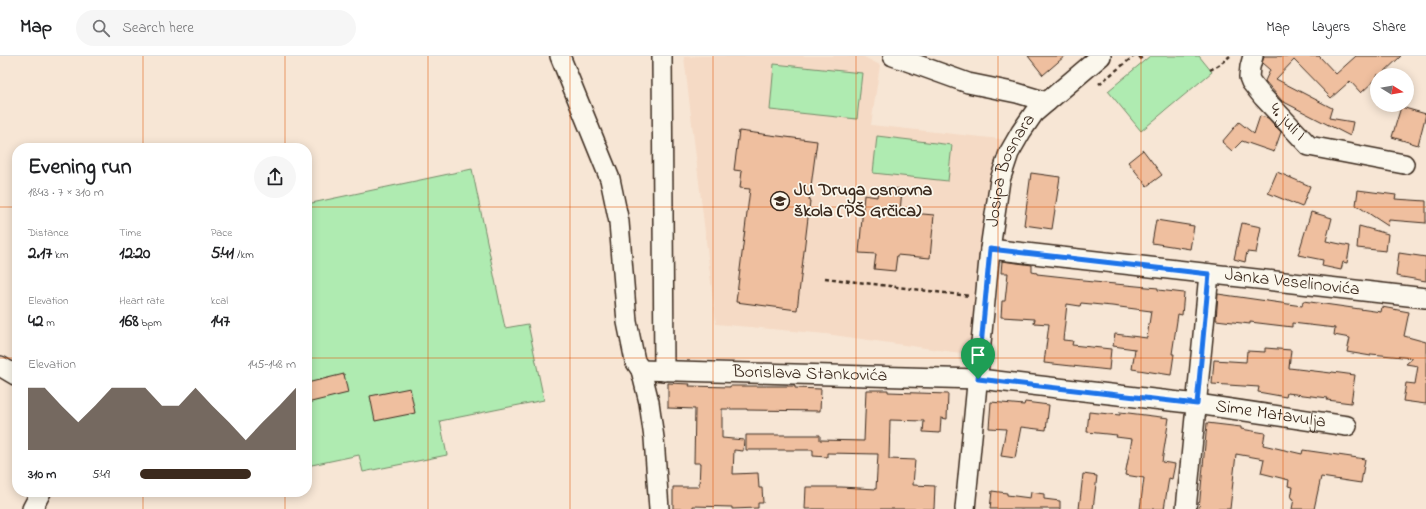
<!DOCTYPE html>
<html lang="en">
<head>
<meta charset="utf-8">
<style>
	:root { --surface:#fff; --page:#f6f6f6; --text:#202124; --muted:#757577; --line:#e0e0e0; --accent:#3b2a1e }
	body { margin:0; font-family:"Indie Flower",sans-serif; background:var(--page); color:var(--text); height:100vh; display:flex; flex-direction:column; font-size:15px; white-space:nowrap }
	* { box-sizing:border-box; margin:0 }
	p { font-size:13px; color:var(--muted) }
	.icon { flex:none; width:22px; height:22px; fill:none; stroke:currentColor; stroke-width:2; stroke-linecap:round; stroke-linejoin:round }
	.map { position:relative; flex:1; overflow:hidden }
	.drawer { position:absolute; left:12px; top:87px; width:300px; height:354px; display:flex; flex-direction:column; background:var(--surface); border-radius:16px; box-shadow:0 2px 10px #0003 }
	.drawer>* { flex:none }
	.needle { width:26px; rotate:101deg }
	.controls { position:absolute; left:1370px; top:12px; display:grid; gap:8px }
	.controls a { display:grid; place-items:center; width:44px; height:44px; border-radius:50%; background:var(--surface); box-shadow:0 2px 10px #0003; font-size:20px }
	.pin { position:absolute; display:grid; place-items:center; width:34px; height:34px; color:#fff; margin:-41px -17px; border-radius:50% 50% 50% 0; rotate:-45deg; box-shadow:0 0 4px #0007 }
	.pin .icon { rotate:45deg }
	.round { display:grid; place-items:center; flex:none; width:42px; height:42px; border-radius:21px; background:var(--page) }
	.head { display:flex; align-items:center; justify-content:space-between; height:68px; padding:0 16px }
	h1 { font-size:22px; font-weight:700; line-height:30px }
	.metrics { display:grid; grid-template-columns:repeat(3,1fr); gap:6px; height:68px; padding:4px 16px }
	.metrics div { display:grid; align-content:center }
	.metrics b { font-size:17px; font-weight:700 }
	.metrics small { font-size:11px; font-weight:400 }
	.metrics p { font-size:11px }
	.chart { height:112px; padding:8px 16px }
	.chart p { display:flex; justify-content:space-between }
	.chart svg { width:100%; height:72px; margin-top:4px; fill:var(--accent); opacity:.7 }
	ul { padding:0 16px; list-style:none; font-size:13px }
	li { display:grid; grid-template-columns:64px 48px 1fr; align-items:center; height:30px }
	li i { height:10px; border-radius:5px; background:var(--accent) }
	header { display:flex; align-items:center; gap:24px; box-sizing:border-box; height:56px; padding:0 20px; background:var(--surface); border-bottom:1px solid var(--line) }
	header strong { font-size:19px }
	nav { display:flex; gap:22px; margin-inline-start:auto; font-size:14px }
	.search { width:280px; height:36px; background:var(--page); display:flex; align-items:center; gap:10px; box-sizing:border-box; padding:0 14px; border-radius:22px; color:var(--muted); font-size:15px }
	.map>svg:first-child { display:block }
	.built { fill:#f5dac5 }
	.green { fill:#afebb1; stroke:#758a68 }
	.building { fill:#efbf9f; stroke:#3b2a1e }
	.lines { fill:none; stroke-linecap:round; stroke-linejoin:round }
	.minor-casing { stroke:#3b2a1e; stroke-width:22 }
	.path { stroke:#3b2a1e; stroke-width:2.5; stroke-dasharray:4 3; stroke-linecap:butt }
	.minor { stroke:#fbf7ec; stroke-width:19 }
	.route-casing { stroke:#fff; stroke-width:8 }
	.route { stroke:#1a73e8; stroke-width:5 }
	.grid { fill:none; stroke:#df570d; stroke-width:1; stroke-opacity:0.55 }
	.labels { text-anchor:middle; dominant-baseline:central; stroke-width:3.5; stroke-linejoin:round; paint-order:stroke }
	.street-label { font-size:18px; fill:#3b2a1e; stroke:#fbf7ec }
	.poi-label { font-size:18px; font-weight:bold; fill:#3b2a1e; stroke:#fbf7ec; text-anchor:start }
</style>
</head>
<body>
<header>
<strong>Map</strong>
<div class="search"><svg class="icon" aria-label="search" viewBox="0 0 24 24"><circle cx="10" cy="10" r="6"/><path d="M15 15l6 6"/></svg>Search here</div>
<nav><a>Map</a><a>Layers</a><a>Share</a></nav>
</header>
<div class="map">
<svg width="1426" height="453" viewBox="0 0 1426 453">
	<rect width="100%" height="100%" fill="#f7e6d5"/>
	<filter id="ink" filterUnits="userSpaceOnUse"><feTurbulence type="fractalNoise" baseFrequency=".025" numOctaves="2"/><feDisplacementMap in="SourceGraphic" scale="8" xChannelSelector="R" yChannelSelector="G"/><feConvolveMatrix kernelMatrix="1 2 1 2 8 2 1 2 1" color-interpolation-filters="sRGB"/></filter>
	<g filter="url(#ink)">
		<polygon class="built" points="700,0 862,0 880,9 871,69 1009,84 975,299 826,278 716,268 684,1"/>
		<g class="green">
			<polygon points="1150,0 1199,0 1212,16 1141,75 1108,35"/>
			<polygon points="774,8 862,17 857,63 770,54"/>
			<polygon points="877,80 952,89 948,125 873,117"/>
			<polygon points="472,113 505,272 528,268 544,344 440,365 447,399 363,416 359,399 307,410 307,148"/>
		</g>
		<g class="building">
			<polygon points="1028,0 1065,0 1043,19"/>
			<polygon points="1264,0 1319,0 1336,18 1356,0 1401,0 1381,19 1377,19 1377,22 1361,37 1350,25 1331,42 1294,4 1276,23 1332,52 1329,62 1353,66 1350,80 1282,45 1265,25 1270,14 1262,7"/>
			<polygon points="1401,51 1426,58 1418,89 1392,81"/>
			<polygon points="1260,60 1268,62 1281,76 1274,96 1242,85 1232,95 1222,86 1239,66 1254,78"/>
			<polygon points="739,75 817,85 809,145 810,145 797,254 736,246 750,133 740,132 742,115 734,114"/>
			<polygon points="1143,94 1162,119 1147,130 1128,106"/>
			<polygon points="1277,116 1310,130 1302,151 1268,137"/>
			<polygon points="1031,117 1060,121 1052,173 1024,169"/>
			<polygon points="878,131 902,133 900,156 934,159 930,202 897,199 895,215 874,213 876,198 859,197 864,139 877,141"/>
			<polygon points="1358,134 1396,139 1395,143 1426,145 1426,167 1389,164 1388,170 1356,149"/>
			<polygon points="1311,156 1332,162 1326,185 1350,190 1347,207 1343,206 1341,214 1322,210 1323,204 1298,199"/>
			<polygon points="1156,164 1194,170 1190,193 1152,187"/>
			<polygon points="1242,167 1261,171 1256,197 1247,196 1245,206 1234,203"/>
			<polygon points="1359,170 1388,178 1386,195 1357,192"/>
			<polygon points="1399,197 1426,201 1426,225 1396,220"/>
			<polygon points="1002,205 1032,209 1032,216 1037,217 1037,218 1083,223 1083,225 1158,232 1158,234 1184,237 1182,259 1178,258 1172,298 1174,298 1171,319 1132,313 1135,293 1113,290 1115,278 1147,282 1151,255 1112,250 1081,247 1080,250 1067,248 1063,284 1073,285 1072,289 1111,293 1109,314 1044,307 1049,268 1034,267 1035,263 1001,261 1002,245 1005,245 1008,217 1001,217"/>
			<polygon points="1218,238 1302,250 1303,245 1381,256 1382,251 1409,256 1404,280 1426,286 1426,348 1403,345 1406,327 1415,328 1418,310 1406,308 1413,302 1371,298 1371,300 1347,296 1350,282 1334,279 1335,272 1292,267 1292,271 1250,266 1250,268 1216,264"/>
			<polygon points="1265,292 1291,294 1289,312 1331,317 1332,316 1355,319 1351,347 1327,344 1328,342 1287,337 1286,341 1258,336 1259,331 1212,328 1214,304 1246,306 1247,295 1265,296"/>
			<polygon points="344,318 348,337 307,347 307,327"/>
			<polygon points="668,327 690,328 689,330 730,331 730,330 795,330 795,332 821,333 820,355 747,354 747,353 722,353 722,382 744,384 743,395 734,394 733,418 758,417 759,432 762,432 763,447 758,447 758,452 732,453 732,451 693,450 693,453 673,453 673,431 699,431 700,407 694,407 695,353 668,352"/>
			<polygon points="410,332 415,357 375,365 370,340"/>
			<polygon points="866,334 888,334 888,336 948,338 947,363 941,362 940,377 923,376 924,365 890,364 889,403 915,404 913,429 935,430 934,453 805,453 806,431 841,431 876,433 878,398 827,397 827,401 813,400 813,394 746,394 746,379 820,379 820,384 864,385"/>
			<polygon points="991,346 1024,349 1025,346 1049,349 1046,374 1021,371 1015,402 1001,400 1006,373 989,372"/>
			<polygon points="1089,356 1120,359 1120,356 1169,362 1162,406 1175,408 1172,423 1169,422 1164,453 1140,453 1144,422 1125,419 1132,383 1116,381 1117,379 1087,376"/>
			<polygon points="1207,367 1241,371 1241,373 1265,377 1263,389 1302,398 1303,394 1365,403 1361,427 1321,421 1314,453 1292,453 1294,443 1291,442 1293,431 1288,430 1289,424 1261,417 1264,403 1236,398 1230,453 1199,453"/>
			<polygon points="1083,418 1097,420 1093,453 1079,453"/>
			<polygon points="992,435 1007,437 1007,439 1030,442 1031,436 1044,438 1044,443 1060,445 1060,453 990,453"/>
		</g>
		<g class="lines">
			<g class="minor-casing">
				<g id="minor">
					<polyline points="560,0 610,123 619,166 627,266 635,305 641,314 649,346 654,382 659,453"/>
					<polyline points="662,0 664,315"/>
					<polyline points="893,0 968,27 1017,37 1047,46"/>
					<path id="s1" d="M1253 0 1250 11 1249 21 1251 26 1263 41 1309 90 1404 108"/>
					<path id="s2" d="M990 193 1426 242"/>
					<polyline points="0,310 17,320"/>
					<path id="s3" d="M641 314 979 323 1197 348 1347 370"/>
					<polyline points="32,453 41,436"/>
					<path id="s4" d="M965 453 990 193 1000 124 1009 97 1021 76 1034 57 1101 0"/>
					<polyline points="1186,453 1209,218"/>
				</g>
			</g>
			<g class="path">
				<polyline points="1139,0 1143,5"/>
				<polyline points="1210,14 1219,9 1230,0"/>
				<polyline points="1099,28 1134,0"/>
				<polyline points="825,222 969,240"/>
			</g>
			<use href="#minor" class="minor"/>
		</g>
	</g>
	<g class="lines" filter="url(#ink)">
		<g class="route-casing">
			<polygon id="route" points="990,193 1209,218 1197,348 978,323"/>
		</g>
		<use href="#route" class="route"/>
	</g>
	<path class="grid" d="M143 0V92M285 0V92M428 0V453M570 0V453M713 0V453M856 0V453M998 0V453M1141 0V453M1283 0V453M0 151H17M307 151H1426M0 302H17M307 302H1426M143 436V453M285 436V453"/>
	<defs>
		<g id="school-ring" transform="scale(1)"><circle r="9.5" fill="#fbf7ec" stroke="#3b2a1e" stroke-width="1.5"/><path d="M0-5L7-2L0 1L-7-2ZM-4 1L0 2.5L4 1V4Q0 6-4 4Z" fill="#3b2a1e"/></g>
	</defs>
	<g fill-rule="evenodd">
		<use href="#school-ring" x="780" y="145"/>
	</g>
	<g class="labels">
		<g class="street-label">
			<text stroke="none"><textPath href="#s1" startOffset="81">4. juli I</textPath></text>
			<text stroke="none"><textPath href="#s4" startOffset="343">Josipa Bosnara</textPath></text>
			<text stroke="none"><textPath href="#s2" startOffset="304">Janka Veselinovića</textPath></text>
			<text stroke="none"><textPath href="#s3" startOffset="169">Borislava Stankovića</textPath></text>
			<text stroke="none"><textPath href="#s3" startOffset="632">Sime Matavulja</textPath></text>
		</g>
		<g class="poi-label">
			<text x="794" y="135">JU Druga osnovna<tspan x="794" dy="21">škola (PŠ Grčica)</tspan></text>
		</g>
	</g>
</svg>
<div class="controls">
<a><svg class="needle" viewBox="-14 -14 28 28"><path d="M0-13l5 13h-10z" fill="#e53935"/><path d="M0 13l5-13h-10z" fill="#757577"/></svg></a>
</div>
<div class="pin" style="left:978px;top:323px;background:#1e9e55"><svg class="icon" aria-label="arrive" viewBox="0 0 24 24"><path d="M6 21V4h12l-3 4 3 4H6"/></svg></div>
<section class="drawer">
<div class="head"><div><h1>Evening run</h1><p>18:43 · 7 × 310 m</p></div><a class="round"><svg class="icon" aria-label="share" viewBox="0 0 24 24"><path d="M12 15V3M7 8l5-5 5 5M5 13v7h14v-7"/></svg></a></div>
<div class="metrics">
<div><p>Distance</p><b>2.17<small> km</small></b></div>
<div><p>Time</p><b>12:20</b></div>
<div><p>Pace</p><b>5:41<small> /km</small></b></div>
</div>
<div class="metrics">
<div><p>Elevation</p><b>42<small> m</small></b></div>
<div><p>Heart rate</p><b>168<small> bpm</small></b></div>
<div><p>kcal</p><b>147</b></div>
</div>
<div class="chart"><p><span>Elevation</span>145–148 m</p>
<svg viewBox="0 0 160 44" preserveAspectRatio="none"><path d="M0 44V6L10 6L20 17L30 27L40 17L50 6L60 6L70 6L80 17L90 17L100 6L110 17L120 27L130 38L140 27L150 17L160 6V44z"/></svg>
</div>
<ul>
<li><b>310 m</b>5:49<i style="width:71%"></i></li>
</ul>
</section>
</div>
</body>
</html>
